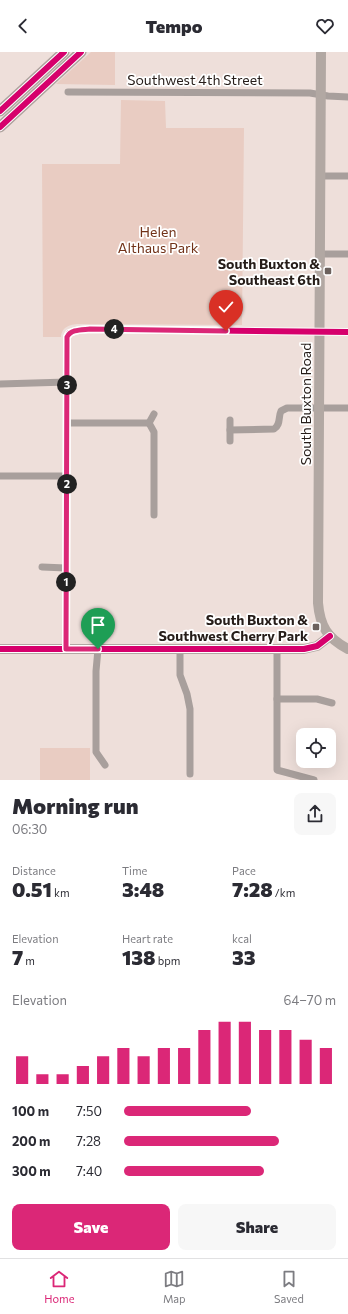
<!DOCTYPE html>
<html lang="en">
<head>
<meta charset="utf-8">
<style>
	:root { --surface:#fff; --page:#f7f7f7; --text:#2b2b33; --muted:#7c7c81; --line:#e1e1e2; --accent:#db2777 }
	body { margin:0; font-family:Commissioner,sans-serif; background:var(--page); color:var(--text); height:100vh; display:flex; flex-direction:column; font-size:15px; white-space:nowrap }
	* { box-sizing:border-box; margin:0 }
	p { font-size:13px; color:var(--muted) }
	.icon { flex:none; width:22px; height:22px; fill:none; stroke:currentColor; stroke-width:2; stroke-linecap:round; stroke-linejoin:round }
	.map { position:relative; height:728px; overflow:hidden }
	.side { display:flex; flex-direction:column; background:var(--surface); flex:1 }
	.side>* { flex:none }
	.fabs { position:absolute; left:296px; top:676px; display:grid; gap:8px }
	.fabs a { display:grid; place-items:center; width:40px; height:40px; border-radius:8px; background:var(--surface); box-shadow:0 4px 16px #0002; font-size:20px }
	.pin { position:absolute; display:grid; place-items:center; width:34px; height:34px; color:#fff; margin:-41px -17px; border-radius:50% 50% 50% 0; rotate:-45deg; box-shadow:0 0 4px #0007 }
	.pin .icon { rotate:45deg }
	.km { position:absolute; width:20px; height:20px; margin:-10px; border-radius:50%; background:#222; color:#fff; font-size:11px; line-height:20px; text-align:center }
	.round { display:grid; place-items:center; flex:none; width:42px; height:42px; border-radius:8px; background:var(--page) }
	.headline { display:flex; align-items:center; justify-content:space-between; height:68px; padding:0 12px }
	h1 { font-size:22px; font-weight:800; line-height:30px }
	.metrics { display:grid; grid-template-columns:repeat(3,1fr); gap:6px; height:68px; padding:4px 12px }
	.metrics div { display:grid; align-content:center }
	.metrics b { font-size:20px; font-weight:800 }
	.metrics small { font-size:11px; font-weight:400 }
	.metrics p { font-size:11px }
	.chart { height:112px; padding:8px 12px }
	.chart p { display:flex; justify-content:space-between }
	.chart svg { width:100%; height:72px; margin-top:4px; stroke:var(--accent); stroke-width:6 }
	.action { display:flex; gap:8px; margin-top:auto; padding:8px 12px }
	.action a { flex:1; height:46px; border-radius:8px; background:var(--accent); color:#fff; font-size:16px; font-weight:800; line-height:46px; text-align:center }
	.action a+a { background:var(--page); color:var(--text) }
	ul { padding:0 12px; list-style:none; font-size:13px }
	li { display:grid; grid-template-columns:64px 48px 1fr; align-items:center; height:30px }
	li i { height:10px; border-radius:5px; background:var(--accent) }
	header { display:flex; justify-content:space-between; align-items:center; height:52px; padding:0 12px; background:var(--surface); font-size:18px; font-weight:800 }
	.tabs { display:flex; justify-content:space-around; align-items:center; height:56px; border-top:1px solid var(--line); background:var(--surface); font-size:11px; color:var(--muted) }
	.tabs a { display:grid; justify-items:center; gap:2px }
	.tabs .selected { color:var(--accent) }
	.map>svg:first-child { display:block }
	.green { fill:#e9ccc2 }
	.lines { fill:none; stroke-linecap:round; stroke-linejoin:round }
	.street { stroke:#a89f9c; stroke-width:7 }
	.secondary { stroke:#b2a8a3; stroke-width:10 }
	.primary { stroke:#ada19d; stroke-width:11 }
	.cycleway-casing { stroke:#fff; stroke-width:8 }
	.cycleway { stroke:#d6006c; stroke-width:6 }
	.route-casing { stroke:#fff; stroke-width:8 }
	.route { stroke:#db2777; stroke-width:5 }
	.poi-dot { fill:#6c615d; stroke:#fff; stroke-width:1.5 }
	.labels { text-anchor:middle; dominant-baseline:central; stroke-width:3.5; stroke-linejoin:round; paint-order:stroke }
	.street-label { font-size:14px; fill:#261d19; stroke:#fff }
	.park-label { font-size:14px; fill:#713218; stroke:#fff }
	.poi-label { font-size:14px; font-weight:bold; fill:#261d19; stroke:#fff; text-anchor:end }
</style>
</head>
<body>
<header><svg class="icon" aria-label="back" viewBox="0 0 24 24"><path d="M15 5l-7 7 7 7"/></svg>Tempo<svg class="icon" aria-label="heart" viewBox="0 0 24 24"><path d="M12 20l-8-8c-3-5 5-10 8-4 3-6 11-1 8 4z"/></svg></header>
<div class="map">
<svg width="348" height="728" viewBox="0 0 348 728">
	<rect width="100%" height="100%" fill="#eedfda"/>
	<g class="green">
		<polygon points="91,0 115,0 115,33 56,32"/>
		<path d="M121 48 165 49 166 76H244L242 273 81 272C71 272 62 274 61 285H43L42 112H120Z"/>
		<rect x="40" y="696" width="50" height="32"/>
	</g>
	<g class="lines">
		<g class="street">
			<polyline points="68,40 310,41 328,44 348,45"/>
			<polyline points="320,124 348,124"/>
			<polyline points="320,202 348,202"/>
			<polyline points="0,332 67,330"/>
			<polyline points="230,368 230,389"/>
			<polyline points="67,371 149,371"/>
			<polyline points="149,371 154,380 154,463"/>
			<polyline points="149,371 154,362"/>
			<path d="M230 378 274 377C281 373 278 365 281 359L287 356H348"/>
			<polyline points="0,424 67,424"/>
			<polyline points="42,515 66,516"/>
			<polyline points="66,597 67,291 67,285 69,281 79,278 90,277 348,280"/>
			<polyline points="98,597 96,619 96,700 105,713"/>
			<polyline points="180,597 180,623 187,642 190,657 190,722"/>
			<polyline points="277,597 277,718 314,728"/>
			<polyline points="277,647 317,647 332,651"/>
		</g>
		<g class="secondary">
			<path d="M321 0 318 551C320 574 327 586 348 597"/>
			<polyline points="0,597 304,597 317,594 330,584"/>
		</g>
		<g class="primary">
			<polyline points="0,59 64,0"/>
			<polyline points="0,75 81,0"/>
		</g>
		<g class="cycleway-casing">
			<g id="cycleway">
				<polyline points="0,59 64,0"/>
				<polyline points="0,75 81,0"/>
				<polyline points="0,597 304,597 317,594 330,584"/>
				<polyline points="66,597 67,291 67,285 69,281 79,278 90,277 348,280"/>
			</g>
		</g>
		<use href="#cycleway" class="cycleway"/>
	</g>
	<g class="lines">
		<g class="route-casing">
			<path id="route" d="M98 597H66L67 285C71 277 82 278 90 277L226 279"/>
		</g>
		<use href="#route" class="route"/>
	</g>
	<g class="poi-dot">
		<rect x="324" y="215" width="8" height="8" rx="2"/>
		<rect x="312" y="571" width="8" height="8" rx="2"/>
	</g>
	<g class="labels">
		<g class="street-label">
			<text x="195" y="27">Southwest 4th Street</text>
			<text transform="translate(305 352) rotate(-90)">South Buxton Road</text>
		</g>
		<g class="park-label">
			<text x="158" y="179">Helen<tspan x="158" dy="16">Althaus Park</tspan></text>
		</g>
		<g class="poi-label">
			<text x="320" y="211">South Buxton &amp;<tspan x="320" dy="16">Southeast 6th</tspan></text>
			<text x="308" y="567">South Buxton &amp;<tspan x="308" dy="16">Southwest Cherry Park</tspan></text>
		</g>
	</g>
</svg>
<div class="fabs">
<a><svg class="icon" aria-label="locate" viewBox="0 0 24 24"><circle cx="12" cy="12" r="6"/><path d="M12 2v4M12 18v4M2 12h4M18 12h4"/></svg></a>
</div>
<div class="pin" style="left:98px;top:597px;background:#1e9e55"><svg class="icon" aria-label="arrive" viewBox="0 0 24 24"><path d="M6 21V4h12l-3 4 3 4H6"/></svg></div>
<div class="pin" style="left:226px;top:279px;background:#d93025"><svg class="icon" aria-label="check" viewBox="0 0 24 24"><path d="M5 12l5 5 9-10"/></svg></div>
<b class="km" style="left:66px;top:530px">1</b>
<b class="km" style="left:67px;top:432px">2</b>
<b class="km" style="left:67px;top:333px">3</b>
<b class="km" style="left:114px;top:277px">4</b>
</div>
<section class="side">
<div class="headline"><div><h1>Morning run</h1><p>06:30</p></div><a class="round"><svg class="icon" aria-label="share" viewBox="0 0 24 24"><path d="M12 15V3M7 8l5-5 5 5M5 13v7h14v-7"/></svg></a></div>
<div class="metrics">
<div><p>Distance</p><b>0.51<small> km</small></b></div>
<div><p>Time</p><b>3:48</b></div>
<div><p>Pace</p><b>7:28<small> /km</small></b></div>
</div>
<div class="metrics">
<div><p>Elevation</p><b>7<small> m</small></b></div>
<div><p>Heart rate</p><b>138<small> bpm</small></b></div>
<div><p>kcal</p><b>33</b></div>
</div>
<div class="chart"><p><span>Elevation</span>64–70 m</p>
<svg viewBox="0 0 160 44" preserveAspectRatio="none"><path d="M5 44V27M15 44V38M25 44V38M35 44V33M45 44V27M55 44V22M65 44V27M75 44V22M85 44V22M95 44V11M105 44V6M115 44V6M125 44V11M135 44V11M145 44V17M155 44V22"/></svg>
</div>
<ul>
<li><b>100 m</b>7:50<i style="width:60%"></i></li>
<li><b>200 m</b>7:28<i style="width:73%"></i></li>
<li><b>300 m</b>7:40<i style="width:66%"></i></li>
</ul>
<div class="action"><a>Save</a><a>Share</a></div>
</section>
<nav class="tabs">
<a class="selected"><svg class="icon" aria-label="home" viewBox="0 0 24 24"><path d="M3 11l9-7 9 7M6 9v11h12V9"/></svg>Home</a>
<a><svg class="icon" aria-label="map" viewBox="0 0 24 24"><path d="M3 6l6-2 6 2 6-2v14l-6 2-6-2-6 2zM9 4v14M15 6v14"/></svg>Map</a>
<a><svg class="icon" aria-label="saved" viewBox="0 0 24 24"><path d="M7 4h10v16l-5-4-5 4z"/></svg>Saved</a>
</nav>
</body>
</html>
